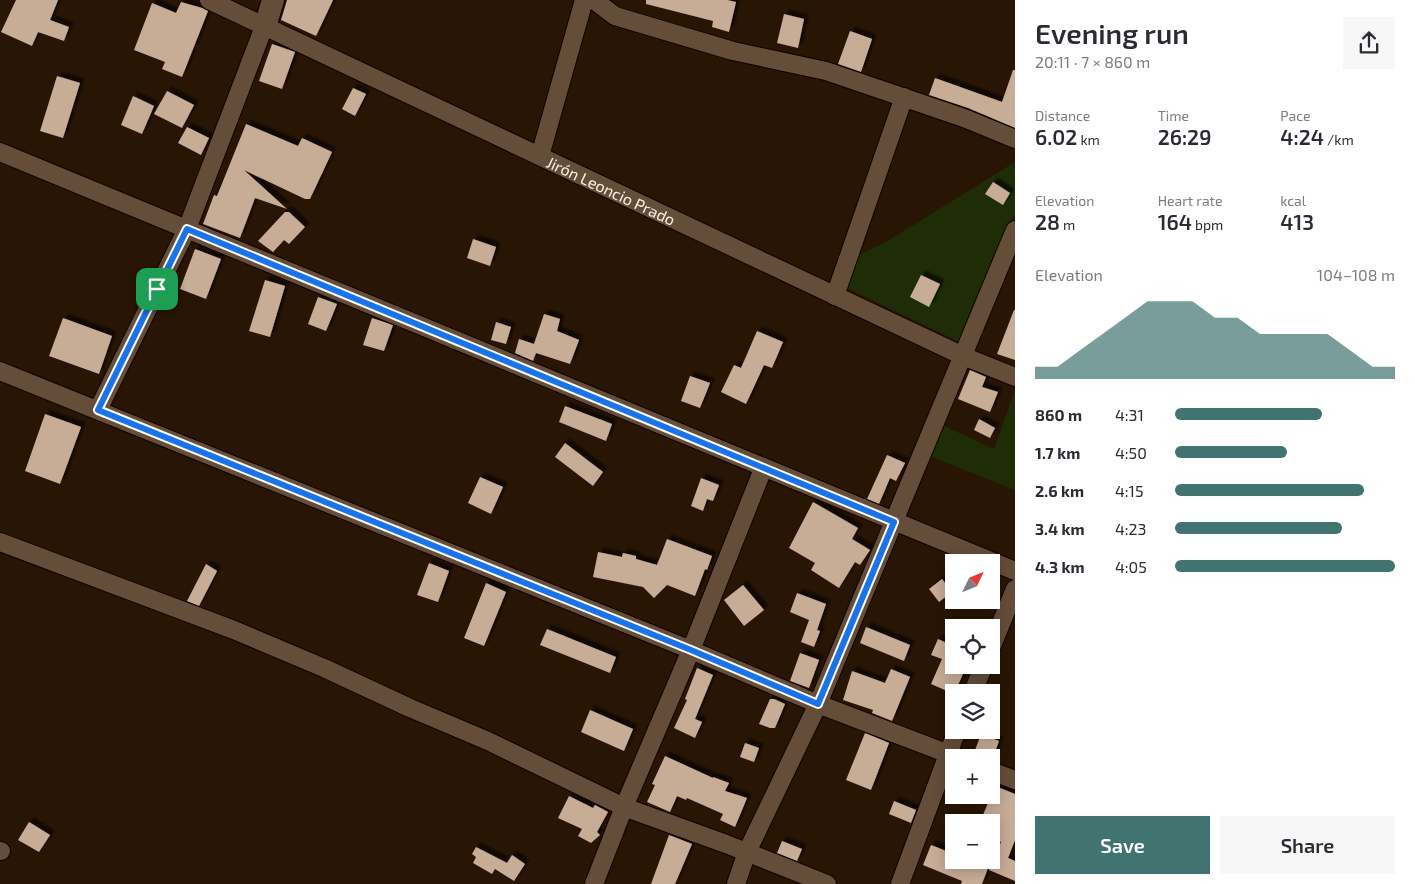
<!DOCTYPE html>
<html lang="en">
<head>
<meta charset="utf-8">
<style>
	:root { --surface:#fff; --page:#f7f7f7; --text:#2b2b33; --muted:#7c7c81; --accent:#417471 }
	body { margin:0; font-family:"Exo 2",sans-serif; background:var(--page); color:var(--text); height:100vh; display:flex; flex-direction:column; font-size:19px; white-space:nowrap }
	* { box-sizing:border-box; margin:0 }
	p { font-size:16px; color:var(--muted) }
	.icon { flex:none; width:28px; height:28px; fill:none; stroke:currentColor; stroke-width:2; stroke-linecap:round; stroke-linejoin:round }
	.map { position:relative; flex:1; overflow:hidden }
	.panel { display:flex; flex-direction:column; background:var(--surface); width:400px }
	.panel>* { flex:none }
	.needle { width:32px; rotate:47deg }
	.fabs { position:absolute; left:945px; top:554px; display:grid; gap:10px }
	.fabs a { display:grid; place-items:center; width:55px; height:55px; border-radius:0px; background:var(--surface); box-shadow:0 2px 12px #0003; font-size:25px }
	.pin { position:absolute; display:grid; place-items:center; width:42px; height:42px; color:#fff; margin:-21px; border-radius:10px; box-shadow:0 2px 8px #0006 }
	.round { display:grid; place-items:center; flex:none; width:52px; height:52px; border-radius:0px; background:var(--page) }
	.summary { display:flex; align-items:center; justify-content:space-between; height:85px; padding:0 20px }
	h1 { font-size:28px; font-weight:600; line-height:38px }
	.metrics { display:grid; grid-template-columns:repeat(3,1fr); gap:8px; height:85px; padding:5px 20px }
	.metrics div { display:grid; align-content:center }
	.metrics b { font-size:21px; font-weight:600 }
	.metrics small { font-size:14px; font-weight:400 }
	.metrics p { font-size:14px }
	.chart { height:140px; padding:10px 20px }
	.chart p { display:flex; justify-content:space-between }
	.chart svg { width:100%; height:90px; margin-top:5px; fill:var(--accent); opacity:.7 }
	.cta { display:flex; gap:10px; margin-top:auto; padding:10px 20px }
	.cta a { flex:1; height:58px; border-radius:0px; background:var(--accent); color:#fff; font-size:20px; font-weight:600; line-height:58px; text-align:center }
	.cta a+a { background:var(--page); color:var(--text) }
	ul { padding:0 20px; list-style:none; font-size:16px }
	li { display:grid; grid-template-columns:80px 60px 1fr; align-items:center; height:38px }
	li i { height:12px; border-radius:6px; background:var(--accent) }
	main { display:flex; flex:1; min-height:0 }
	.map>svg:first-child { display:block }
	.green { fill:#1e2d05 }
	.building { fill:#c7ac96; filter:url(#shadow) }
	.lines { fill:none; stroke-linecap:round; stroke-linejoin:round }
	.minor-casing { stroke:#110200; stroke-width:20 }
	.tertiary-casing { stroke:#110200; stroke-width:25 }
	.minor { stroke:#644d39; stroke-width:18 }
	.tertiary { stroke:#644d39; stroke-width:22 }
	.route-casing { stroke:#fff; stroke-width:10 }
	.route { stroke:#1a73e8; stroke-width:6 }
	.labels { text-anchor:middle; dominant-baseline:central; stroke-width:5; stroke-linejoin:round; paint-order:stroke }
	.street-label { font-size:16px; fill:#fef0e4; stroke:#0b0401 }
</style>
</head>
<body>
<main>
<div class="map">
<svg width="1015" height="884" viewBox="0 0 1015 884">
	<defs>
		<filter id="shadow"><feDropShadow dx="4.5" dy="-4.5" stdDeviation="1" flood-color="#0009"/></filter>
	</defs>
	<rect width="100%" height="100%" fill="#291503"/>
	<g class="green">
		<polygon points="1015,162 1015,213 959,342 843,286 856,256 886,242"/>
		<polygon points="1015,390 1015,490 927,455 940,424 994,449"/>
	</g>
	<g class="building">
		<polygon points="16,0 58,0 50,20 69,27 64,41 38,32 32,46 1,32"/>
		<polygon points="287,0 333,0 316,36 281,20"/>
		<polygon points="646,0 727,0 736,2 729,32 712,27 713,21 646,4"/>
		<polygon points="181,2 202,8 208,11 182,77 162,69 165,62 134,50 152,3 176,13"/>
		<polygon points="784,14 804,19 798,48 777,43"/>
		<polygon points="850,31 872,39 861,72 838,64"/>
		<polygon points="272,44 295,52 282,89 259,81"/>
		<polygon points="1013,70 1015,70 1015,128 968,108 929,95 935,78 1002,102"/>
		<polygon points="57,76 80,83 63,138 40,131"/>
		<polygon points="353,88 366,94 355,116 342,109"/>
		<polygon points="167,91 194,105 182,128 154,114"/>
		<polygon points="133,96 154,106 142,134 121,125"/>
		<polygon points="246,124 298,146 302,138 332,152 310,199 305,199 244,170 287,209 255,198 240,238 203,224 214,195 217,196"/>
		<polygon points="187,127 209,138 201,155 178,143"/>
		<polygon points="993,182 1010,193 1003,205 985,194"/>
		<polygon points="285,212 289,212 305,227 289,244 284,240 273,252 258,241"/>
		<polygon points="473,239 496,247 490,266 467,258"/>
		<polygon points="195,249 221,259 206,299 180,289"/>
		<polygon points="921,275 940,284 929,307 910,297"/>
		<polygon points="265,280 285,286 270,337 249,331"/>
		<polygon points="318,297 337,304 326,331 308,324"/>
		<polygon points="1014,310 1015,310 1015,360 997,354"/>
		<polygon points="544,314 560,319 557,331 579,340 570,364 536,353 533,361 515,353 519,339 534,344"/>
		<polygon points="63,318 112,336 99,374 49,356"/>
		<polygon points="372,318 393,325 384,351 363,345"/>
		<polygon points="496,322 511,327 506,344 491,340"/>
		<polygon points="757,331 783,342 772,368 764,365 746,404 721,392 734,365 741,368"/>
		<polygon points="970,370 986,377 982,387 998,392 990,412 958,399"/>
		<polygon points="690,376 710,383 700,408 681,401"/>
		<polygon points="565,406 612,424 606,441 559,422"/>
		<polygon points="45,414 81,427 60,484 25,471"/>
		<polygon points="979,419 995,428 990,438 974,430"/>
		<polygon points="565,443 603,472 593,486 555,457"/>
		<polygon points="887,455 905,463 896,481 890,478 879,504 867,499"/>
		<polygon points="480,477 503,487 491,514 468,503"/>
		<polygon points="701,478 719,485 713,501 707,499 703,511 691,506"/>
		<polygon points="813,502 858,528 852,539 870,550 860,565 855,562 839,588 811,570 815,563 789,548"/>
		<polygon points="667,539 712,556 707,570 705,569 695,596 667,585 654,598 643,587 593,577 598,552 622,557 623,553 636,556 636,559 657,565"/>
		<polygon points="429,563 449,571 438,602 417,595"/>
		<polygon points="206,564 217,571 199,606 187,601"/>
		<polygon points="942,579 952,592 939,602 929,589"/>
		<polygon points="486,583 506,592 484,646 464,638"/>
		<polygon points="743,585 764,610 744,626 724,600"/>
		<polygon points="797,593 826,604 817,630 820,631 814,647 801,642 809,620 790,612"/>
		<polygon points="866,627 910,645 904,661 860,643"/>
		<polygon points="547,629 616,657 610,673 540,645"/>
		<polygon points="954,634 954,665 967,665 954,694 931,684 942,659 931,655 938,639 949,644"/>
		<polygon points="800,653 819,660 809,688 790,681"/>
		<polygon points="697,668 713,675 695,719 702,722 695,738 674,728 687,700 685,699"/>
		<polygon points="891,669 910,677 892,721 872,713 873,710 843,700 852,671 885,683"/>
		<polygon points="770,699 774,699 785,704 775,728 770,728 759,724"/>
		<polygon points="590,710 633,729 624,751 581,732"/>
		<polygon points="865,733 889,743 871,790 846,780"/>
		<polygon points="981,734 999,741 992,760 991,758 986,758 974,753"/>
		<polygon points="745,743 759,748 754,762 740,757"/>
		<polygon points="665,756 713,778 713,777 729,783 725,791 747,798 735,827 720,820 723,814 687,798 686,800 677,796 670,812 647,802 655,785 652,784"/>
		<polygon points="995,786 1015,794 1015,840 1008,858 1015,861 1015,881 989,870 1001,842 991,838 991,822 980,822"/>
		<polygon points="569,796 593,808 595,805 608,812 597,832 600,835 591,843 578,836 582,829 558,818"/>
		<polygon points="894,801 916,810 911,823 889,814"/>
		<polygon points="29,822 50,835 39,852 18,840"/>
		<polygon points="669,835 692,844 675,884 651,884"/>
		<polygon points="782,841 802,849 797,861 777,853"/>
		<polygon points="931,845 954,854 954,860 968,860 988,868 982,884 961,884 962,881 923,865"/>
		<polygon points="476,847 507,863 512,855 525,864 514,881 495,869 492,874 473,863 476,857 472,854"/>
	</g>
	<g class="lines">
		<g class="minor-casing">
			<g id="minor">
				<path id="s1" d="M209 0 963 356 1015 377"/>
				<polyline points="594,0 615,16 733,51 826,71 964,118 1015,139"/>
				<path d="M0 152C339 290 676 433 1015 571"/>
				<polyline points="540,156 584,0"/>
				<polyline points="835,296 904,97"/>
				<polyline points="0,371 691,650 818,704 959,758"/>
				<polyline points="98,410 187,229 268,16"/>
				<polyline points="0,542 234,630 324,668 410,708 488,741 624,807 726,844 827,884"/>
				<polyline points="991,648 1015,589"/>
				<polyline points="973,692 984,665"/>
				<polyline points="991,771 1015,780"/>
				<polyline points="0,851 1,851"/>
				<polyline points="594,884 624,807 691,650 763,469"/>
				<polyline points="736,884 747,852 818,704 1015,230"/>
				<polyline points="900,884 957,730"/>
			</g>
		</g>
		<g class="tertiary-casing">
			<polyline id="tertiary" points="265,27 273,0"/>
		</g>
		<use href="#minor" class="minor"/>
		<use href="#tertiary" class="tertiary"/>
	</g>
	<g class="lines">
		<g class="route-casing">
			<polygon id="route" points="187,229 894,522 818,704 691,650 98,410"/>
		</g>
		<use href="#route" class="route"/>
	</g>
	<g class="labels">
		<g class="street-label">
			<text stroke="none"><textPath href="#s1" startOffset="445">Jirón Leoncio Prado</textPath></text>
		</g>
	</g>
</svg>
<div class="fabs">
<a><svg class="needle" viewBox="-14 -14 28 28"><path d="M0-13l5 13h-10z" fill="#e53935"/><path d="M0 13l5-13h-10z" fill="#7c7c81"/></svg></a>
<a><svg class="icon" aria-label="locate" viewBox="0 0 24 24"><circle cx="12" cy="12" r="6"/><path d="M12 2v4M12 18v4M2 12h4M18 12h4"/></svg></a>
<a><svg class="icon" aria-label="layers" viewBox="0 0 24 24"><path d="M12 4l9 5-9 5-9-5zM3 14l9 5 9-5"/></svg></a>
<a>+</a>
<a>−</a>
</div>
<div class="pin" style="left:157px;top:289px;background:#1e9e55"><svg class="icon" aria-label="arrive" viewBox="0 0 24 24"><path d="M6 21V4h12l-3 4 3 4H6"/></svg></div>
</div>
<section class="panel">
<div class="summary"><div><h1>Evening run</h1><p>20:11 · 7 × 860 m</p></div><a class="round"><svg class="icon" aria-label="share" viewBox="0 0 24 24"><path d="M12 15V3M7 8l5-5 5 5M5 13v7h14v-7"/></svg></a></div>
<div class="metrics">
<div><p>Distance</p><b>6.02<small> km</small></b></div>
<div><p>Time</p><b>26:29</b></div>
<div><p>Pace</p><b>4:24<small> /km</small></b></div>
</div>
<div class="metrics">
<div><p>Elevation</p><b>28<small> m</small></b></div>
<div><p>Heart rate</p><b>164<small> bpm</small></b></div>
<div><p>kcal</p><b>413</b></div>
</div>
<div class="chart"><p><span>Elevation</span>104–108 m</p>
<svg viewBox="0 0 160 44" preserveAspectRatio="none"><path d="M0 44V38L10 38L20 30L30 22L40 14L50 6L60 6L70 6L80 14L90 14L100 22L110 22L120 22L130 22L140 30L150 38L160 38V44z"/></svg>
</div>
<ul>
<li><b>860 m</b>4:31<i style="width:67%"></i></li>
<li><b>1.7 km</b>4:50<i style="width:51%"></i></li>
<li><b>2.6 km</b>4:15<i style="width:86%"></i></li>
<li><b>3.4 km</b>4:23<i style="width:76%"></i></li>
<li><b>4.3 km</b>4:05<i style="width:100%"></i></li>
</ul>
<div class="cta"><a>Save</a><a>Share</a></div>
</section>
</main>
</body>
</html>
